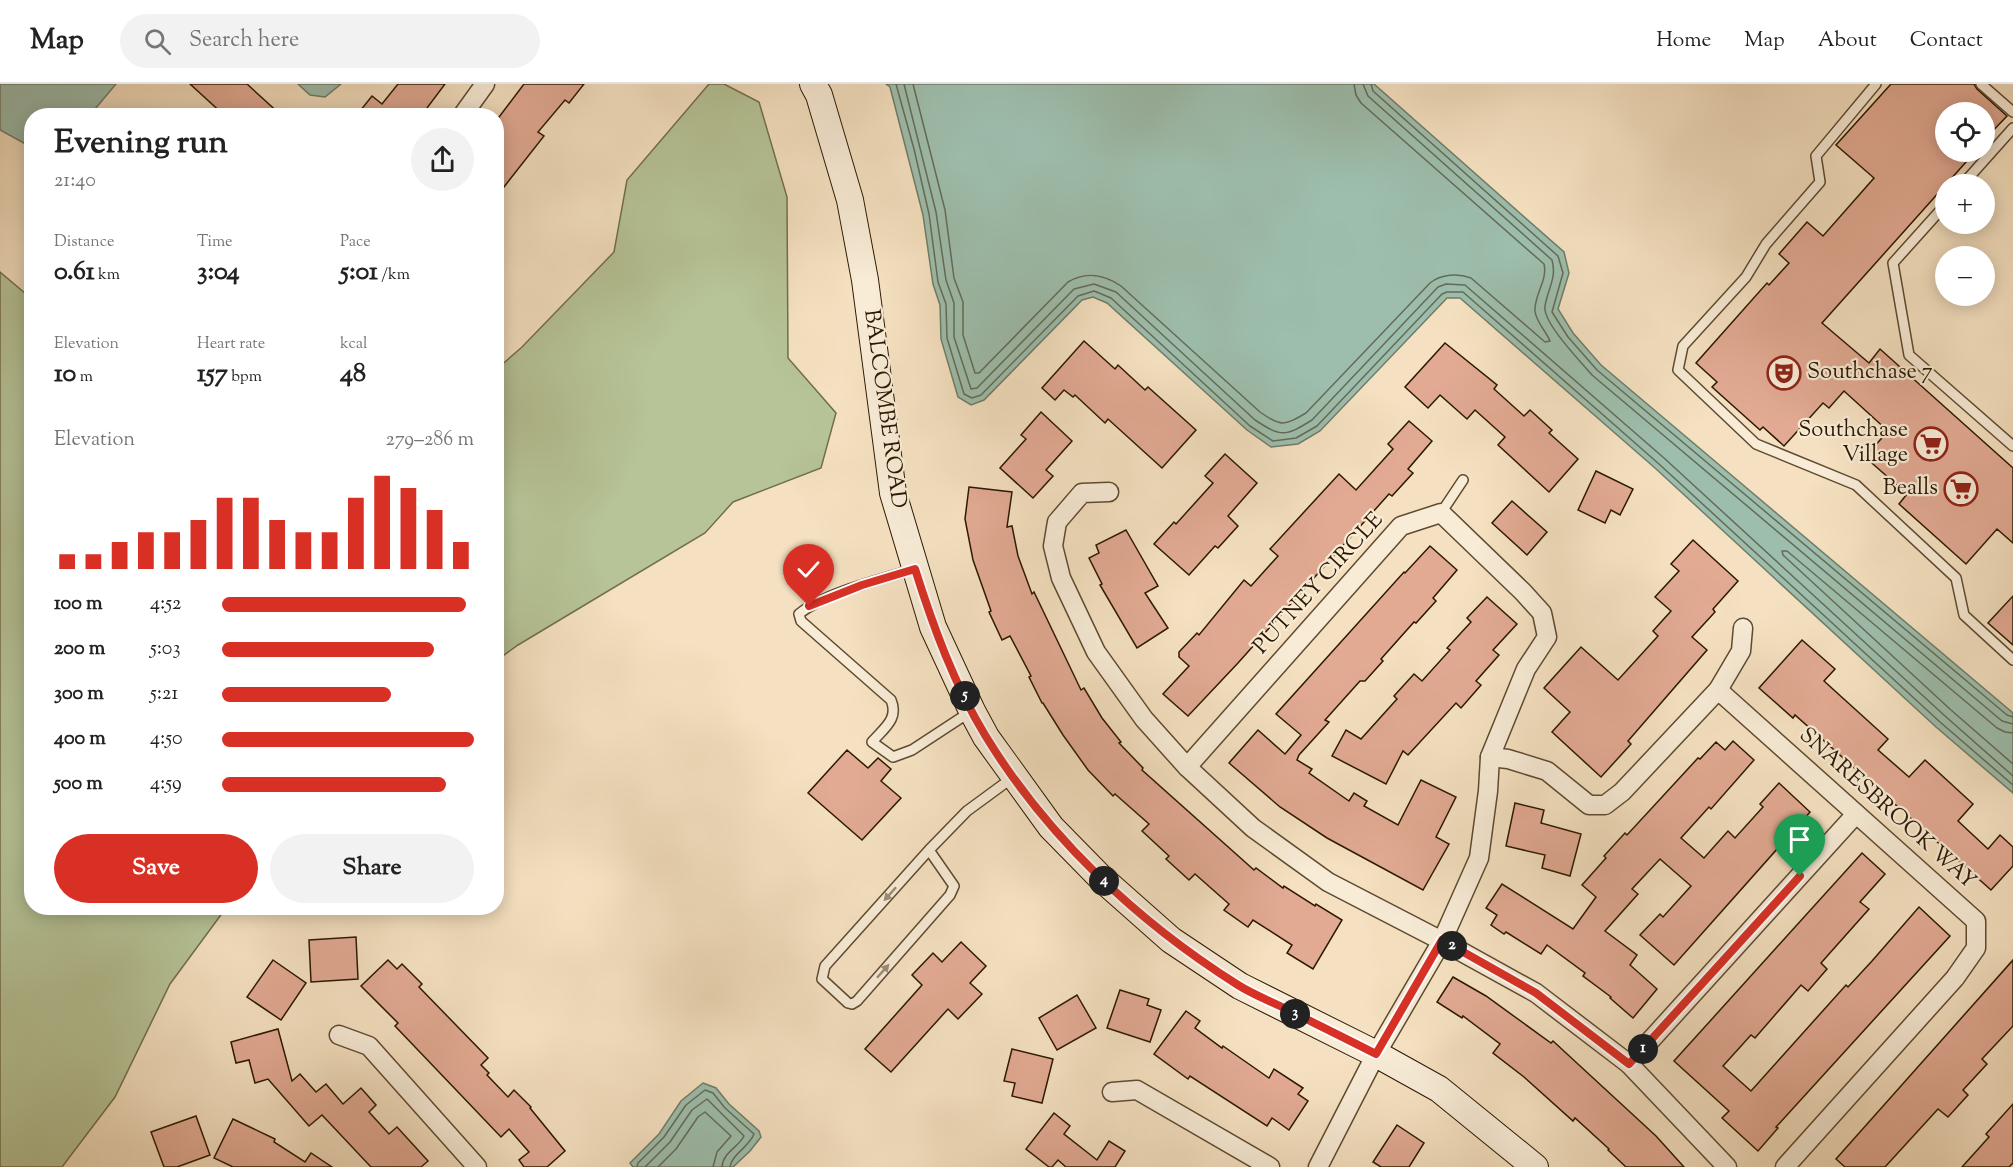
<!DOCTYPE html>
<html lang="en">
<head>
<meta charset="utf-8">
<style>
	:root { --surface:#fff; --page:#f2f2f2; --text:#222; --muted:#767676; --line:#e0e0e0; --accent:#d93025 }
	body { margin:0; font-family:"Sorts Mill Goudy",serif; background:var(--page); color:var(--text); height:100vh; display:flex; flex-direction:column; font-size:22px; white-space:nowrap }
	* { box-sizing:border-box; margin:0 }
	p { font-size:20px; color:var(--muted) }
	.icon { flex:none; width:33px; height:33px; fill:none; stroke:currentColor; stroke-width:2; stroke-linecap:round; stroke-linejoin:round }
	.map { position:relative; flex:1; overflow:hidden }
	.sheet { position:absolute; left:24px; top:24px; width:480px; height:807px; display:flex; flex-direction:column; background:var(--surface); border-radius:24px; box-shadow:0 3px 15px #0003 }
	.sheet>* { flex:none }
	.fabs { position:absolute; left:1935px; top:18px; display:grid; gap:12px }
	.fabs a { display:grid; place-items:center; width:60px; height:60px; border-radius:50%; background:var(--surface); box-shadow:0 3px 15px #0003; font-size:30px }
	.pin { position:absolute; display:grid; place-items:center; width:51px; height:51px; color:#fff; margin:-62px -26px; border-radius:50% 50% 50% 0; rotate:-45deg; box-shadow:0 0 6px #0007 }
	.pin .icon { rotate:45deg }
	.km { position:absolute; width:30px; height:30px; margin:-15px; border-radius:50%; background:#222; color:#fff; font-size:16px; line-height:30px; text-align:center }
	.round { display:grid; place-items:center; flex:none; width:63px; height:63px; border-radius:32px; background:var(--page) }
	.headline { display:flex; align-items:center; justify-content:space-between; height:102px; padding:0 30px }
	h1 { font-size:33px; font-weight:800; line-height:45px }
	.metrics { display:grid; grid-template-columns:repeat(3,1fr); gap:9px; height:102px; padding:6px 30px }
	.metrics div { display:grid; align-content:center }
	.metrics b { font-size:26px; font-weight:800 }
	.metrics small { font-size:16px; font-weight:400 }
	.metrics p { font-size:16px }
	.chart { height:168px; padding:12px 30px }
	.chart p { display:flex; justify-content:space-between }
	.chart svg { width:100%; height:108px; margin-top:6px; stroke:var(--accent); stroke-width:6 }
	.action { display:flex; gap:12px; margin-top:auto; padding:12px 30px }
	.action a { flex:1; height:69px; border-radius:36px; background:var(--accent); color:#fff; font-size:24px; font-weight:800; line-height:69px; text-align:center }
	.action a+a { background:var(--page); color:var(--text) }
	ul { padding:0 30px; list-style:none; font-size:20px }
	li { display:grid; grid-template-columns:96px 72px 1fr; align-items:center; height:45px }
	li i { height:15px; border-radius:8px; background:var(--accent) }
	header { display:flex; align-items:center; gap:36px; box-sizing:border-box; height:84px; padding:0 30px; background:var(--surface); border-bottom:2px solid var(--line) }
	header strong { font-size:28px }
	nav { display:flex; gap:33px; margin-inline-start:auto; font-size:21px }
	.search { width:420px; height:54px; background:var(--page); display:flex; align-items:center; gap:15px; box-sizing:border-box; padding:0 21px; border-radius:33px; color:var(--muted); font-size:22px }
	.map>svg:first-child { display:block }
	.green { fill:#b6c497; stroke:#716e4c; stroke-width:1.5 }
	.water { fill:#9dbead; stroke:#707c68; stroke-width:1.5 }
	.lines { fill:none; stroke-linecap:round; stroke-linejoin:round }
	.shore { stroke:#646b56; stroke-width:1.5 }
	.building { fill:#e2aa93; stroke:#2c1800; stroke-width:1.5 }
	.lane-casing { stroke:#5e4a30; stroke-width:12 }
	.street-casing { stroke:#5e4a30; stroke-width:21 }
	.secondary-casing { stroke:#2c1800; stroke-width:28 }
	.lane { stroke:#f8ecd7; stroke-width:9 }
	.street { stroke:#f8ecd7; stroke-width:18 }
	.secondary { stroke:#f8ecd7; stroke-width:26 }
	.oneway { fill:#9c8d76 }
	.route-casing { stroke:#fff; stroke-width:12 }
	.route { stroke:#d93025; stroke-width:8 }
	.labels { text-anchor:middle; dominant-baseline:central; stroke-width:4.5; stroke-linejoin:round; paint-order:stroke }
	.poi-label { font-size:22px; fill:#2c1800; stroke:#f8ecd7; text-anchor:end }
	.street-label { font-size:22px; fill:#2c1800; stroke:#f8ecd7 }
</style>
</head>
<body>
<header>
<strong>Map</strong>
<div class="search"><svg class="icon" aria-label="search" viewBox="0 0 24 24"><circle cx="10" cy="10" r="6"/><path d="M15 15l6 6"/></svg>Search here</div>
<nav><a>Home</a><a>Map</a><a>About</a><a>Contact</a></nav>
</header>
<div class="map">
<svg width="2013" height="1083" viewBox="0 0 2013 1083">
	<rect width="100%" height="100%" fill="#f5e1c1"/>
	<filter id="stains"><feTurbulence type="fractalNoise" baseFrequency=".00333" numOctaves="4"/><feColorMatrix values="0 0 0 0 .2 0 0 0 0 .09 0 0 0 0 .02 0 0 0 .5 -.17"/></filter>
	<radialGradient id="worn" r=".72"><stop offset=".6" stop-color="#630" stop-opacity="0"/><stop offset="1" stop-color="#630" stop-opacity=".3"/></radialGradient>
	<g class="green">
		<polygon points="709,0 724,0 759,18 787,113 788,274 836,329 821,384 733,418 705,449 518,561 497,576 497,285 522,263 614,168 627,96"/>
		<polygon points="0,188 32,215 32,824 226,824 170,900 115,1013 62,1083 0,1083"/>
	</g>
	<g class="water">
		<polygon points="0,0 116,0 90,31 32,32 31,63 0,46"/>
		<polygon points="298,0 341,0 325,13 310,11"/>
		<polygon points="886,0 1374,0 1564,168 1569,189 1558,225 1573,249 1601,281 2013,629 2013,709 1936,643 1655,384 1460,214 1447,214 1320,347 1298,360 1271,363 1247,346 1107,219 1093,213 1082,216 984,316 971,321 958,313 941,255 940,221 933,200 923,131 890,3"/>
		<polygon points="703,999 716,1004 729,1020 759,1047 761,1053 750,1067 733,1083 633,1083 630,1079 659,1050 681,1017"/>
	</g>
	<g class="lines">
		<g class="shore">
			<polyline points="896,0 914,65 929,130 938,198 946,220 947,254 964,310 972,314 981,311 1078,212 1094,207 1111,214 1250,342 1273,357 1296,354 1317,342 1442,210 1447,208 1463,208 1659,380 1940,638 2013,701"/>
			<path d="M904 0 936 128 946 196 954 219V253L971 305 977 304 1074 205 1094 200 1116 208 1255 336C1281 353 1285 353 1312 336L1438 203 1446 200 1465 201 1664 374 1945 632 2013 692"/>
			<path d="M913 0 945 126 954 194 963 218V251L975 289H979L1068 198C1086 187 1105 191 1121 202L1260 328C1281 343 1284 342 1306 329L1430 199C1441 190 1458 189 1471 194L1545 258 1550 257C1546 247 1536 238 1535 227 1534 211 1548 196 1544 180L1361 19 1356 11 1354 0"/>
			<path d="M1363 0 1368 12 1552 176C1557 194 1548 204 1545 222 1542 238 1581 278 1592 291L2002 637 2013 640"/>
			<polyline points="1371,0 1373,7 1558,172 1563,189 1552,228 1568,253 1597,286 2007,631 2013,633"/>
			<polyline points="2013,649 2005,648 1997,644 1787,467 1782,467 1783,471 1951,626 2013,680"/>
			<path d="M637 1083 638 1079 664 1053 686 1021 705 1006 713 1009 725 1024 754 1050C749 1063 732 1070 730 1083"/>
			<path d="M645 1083 670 1058 692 1026 707 1015 744 1052C738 1064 723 1068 722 1083"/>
			<polyline points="658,1083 676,1065 698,1033 705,1028 731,1052 717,1068 713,1083"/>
		</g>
	</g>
	<g class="building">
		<polygon points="190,0 247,0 282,32 225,32"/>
		<polygon points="398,0 445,0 421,32 356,32 372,12 382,20"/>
		<polygon points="524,0 584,0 569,19 565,16 538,48 544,52 496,113 496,37"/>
		<polygon points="1891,0 1974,0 1977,5 2007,32 1984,56 1984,28 1946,28 1946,68 1975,68 1822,239 1869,279 1880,265 2013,384 2013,459 1997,445 1966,480 1899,420 1907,410 1865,373 1888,347 1844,307 1829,324 1823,319 1784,362 1763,343 1760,346 1712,303 1717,298 1696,279 1767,199 1769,201 1789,179 1779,170 1807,138 1823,152 1874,94 1836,61"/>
		<polygon points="1084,257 1115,285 1118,281 1145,306 1148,303 1196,346 1162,384 1108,335 1105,339 1075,311 1073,313 1064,306 1055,316 1042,304"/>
		<polygon points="1445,259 1497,301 1494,305 1524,332 1530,326 1552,346 1549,349 1578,375 1549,408 1498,361 1505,353 1475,326 1467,335 1440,311 1428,324 1405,303"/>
		<polygon points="1041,328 1072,357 1046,386 1053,392 1033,414 1000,384 1026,355 1021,351"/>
		<polygon points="1409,337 1432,357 1408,385 1413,389 1392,412 1389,410 1238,579 1188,632 1163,610 1189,582 1179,573 1179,568 1197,549 1199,551 1244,496 1251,502 1278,472 1270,465 1339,390 1356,406 1393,365 1388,360"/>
		<polygon points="1225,370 1257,399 1228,432 1238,442 1218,464 1215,462 1189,491 1154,460 1174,438 1176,440 1213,399 1205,392"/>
		<polygon points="1596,387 1633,405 1620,431 1611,426 1605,439 1578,426"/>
		<polygon points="969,403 1012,408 1007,443 1012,442 1018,472 1032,510 1034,508 1081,606 1084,604 1102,634 1121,658 1119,659 1143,684 1142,686 1254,786 1256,784 1283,804 1284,802 1315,822 1316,820 1342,836 1313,885 1287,869 1292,861 1253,836 1248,843 1224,826 1229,820 1195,790 1189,796 1166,775 1169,772 1142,747 1149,740 1115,710 1113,712 1088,686 1063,651 1043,619 1042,619 1029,593 1031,592 1010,552 1002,556 989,528 991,527 973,476 965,435"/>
		<polygon points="1512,417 1547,448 1527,471 1492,439"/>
		<polygon points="1126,446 1158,502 1145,509 1168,544 1137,564 1100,501 1102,500 1089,474 1099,469 1096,461"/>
		<polygon points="1693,456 1738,497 1713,525 1715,528 1692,553 1707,566 1628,657 1631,660 1601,693 1552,648 1570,628 1544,604 1581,563 1618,596 1658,552 1653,547 1671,527 1655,513 1679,487 1671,480"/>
		<polygon points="1430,462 1457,486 1433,514 1436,517 1416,539 1414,538 1381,575 1383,577 1365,597 1360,597 1325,636 1329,638 1299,671 1297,676 1312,685 1309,689 1349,717 1354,709 1367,717 1364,722 1398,741 1421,696 1456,713 1436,753 1449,760 1423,806 1327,754 1280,723 1229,679 1258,646 1285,670 1301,651 1276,630 1404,488 1405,489"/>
		<polygon points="2013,512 2013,561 1988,539"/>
		<polygon points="1487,513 1517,540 1493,566 1499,571 1476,597 1481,601 1461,624 1456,619 1408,671 1403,667 1386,700 1332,672 1346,646 1361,655 1397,615 1394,612 1414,590 1422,597 1450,566 1447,564 1471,538 1467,534"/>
		<polygon points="1802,556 1835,585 1824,597 1888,655 1878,666 1909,693 1925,676 1973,720 1958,737 1988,765 2000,751 2013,763 2013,782 1991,806 1795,631 1793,634 1759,604"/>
		<polygon points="1733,657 1754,676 1711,725 1709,723 1681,754 1704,774 1728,747 1735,754 1763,723 1760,720 1779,699 1810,728 1674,881 1640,851 1660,830 1663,833 1691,802 1660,775 1632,805 1638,810 1605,847 1637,871 1630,881 1657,905 1633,934 1610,914 1611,913 1583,892 1585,889 1547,861 1541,870 1506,848 1504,850 1491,841 1497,831 1486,824 1502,800 1573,845 1596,813 1582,801 1606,774 1604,772 1625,749 1627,751 1698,674 1700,675 1716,658 1725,666"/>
		<polygon points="847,666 868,684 878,674 891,685 881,697 901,714 862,756 808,709"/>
		<polygon points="1515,719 1544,726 1541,739 1581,750 1570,792 1542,784 1545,771 1506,762"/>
		<polygon points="1862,769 1885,790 1860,818 1869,825 1821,879 1827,885 1808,907 1801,901 1755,954 1751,951 1723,982 1751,1007 1846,901 1848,903 1872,877 1919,823 1950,852 1776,1043 1778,1044 1758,1067 1722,1034 1729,1027 1674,977"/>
		<polygon points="356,853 358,895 311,898 309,856"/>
		<polygon points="961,858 986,882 970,899 982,910 958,935 948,925 891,988 865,965 922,901 912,891 933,869 942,878"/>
		<polygon points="273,876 306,899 281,936 247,913"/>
		<polygon points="388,876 397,885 402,880 422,900 419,903 488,974 481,981 489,989 487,991 508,1013 514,1006 531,1023 530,1024 565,1067 547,1083 524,1083 519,1076 529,1068 509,1045 501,1053 395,942 398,939 361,902"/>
		<polygon points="2013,876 2013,942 1982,975 1987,980 1963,1006 1968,1011 1948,1033 1938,1025 1885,1083 1845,1083 1836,1075"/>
		<polygon points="1453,893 1486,912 1551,959 1553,957 1656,1052 1684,1083 1626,1083 1608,1066 1609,1065 1575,1034 1573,1037 1524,993 1493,969 1500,960 1463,932 1462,934 1437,918"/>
		<polygon points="1120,906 1149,915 1147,921 1161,926 1150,958 1107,944"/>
		<polygon points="1077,911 1096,944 1057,966 1039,934"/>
		<polygon points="1186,927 1200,937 1195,944 1222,964 1223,962 1269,994 1274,985 1303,1004 1298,1010 1308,1017 1289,1046 1272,1034 1267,1042 1190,992 1188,995 1154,970"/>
		<polygon points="278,945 292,997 300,990 316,1008 326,1000 343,1020 361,1004 376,1021 369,1028 389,1050 397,1043 428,1077 421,1083 371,1083 322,1031 309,1042 268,995 255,999 249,976 236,979 231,958"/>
		<polygon points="1012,965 1053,975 1042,1019 1012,1012 1015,999 1004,997"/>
		<polygon points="2013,1020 2013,1079 2009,1083 1962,1083 1989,1053 1986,1050"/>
		<polygon points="1054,1029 1070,1042 1064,1050 1097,1076 1109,1057 1125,1067 1115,1083 1066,1083 1058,1076 1052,1083 1049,1083 1026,1065"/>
		<polygon points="196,1032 210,1071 177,1083 164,1083 151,1048"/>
		<polygon points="233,1035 275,1055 274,1058 305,1078 311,1069 332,1083 233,1083 214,1074"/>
		<polygon points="1397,1041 1424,1059 1409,1083 1381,1083 1373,1078"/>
	</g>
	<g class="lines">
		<g class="lane-casing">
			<g id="lane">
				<polyline points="1876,0 1816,72 1820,98 1766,160 1746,193 1683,262 1678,286 1756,360 1856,401 1956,494 1964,531 2013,576"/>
				<polyline points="1981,0 2013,28"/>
				<polyline points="1963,100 2013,44"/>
				<polyline points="1946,120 1893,179 1909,271 2013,362"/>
				<polyline points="1441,429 1463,396"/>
				<path d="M915 485C882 495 824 509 799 530L801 537 891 616C899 635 884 644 872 658L893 673 912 666 970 628"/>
				<polyline points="929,766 954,802 950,811 857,917 852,920 848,919 822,895 825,882 929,766 967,727 1012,694"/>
			</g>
		</g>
		<g class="street-casing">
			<g id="street">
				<polyline points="462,32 485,0"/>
				<polyline points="1109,408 1082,409 1057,438 1053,462 1061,494 1096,568 1144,635 1187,683 1253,744 1328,798 1442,857 1536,909 1629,980 1727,1083"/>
				<polyline points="1718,606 1976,837 1976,864 1955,894 1785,1083"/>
				<polyline points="1490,673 1508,675 1547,687 1589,721 1605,721 1622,708 1718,606 1741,567 1743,544"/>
				<polyline points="1187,683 1401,442 1441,429 1523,508 1542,529 1547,553 1526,585 1490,673 1488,707 1479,774 1442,857 1376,970 1318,1083"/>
				<polyline points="339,951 369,962 477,1083"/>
				<polyline points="1629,980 1856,730"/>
				<polyline points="1112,1008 1137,1006 1270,1083"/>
			</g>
		</g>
		<g class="secondary-casing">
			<polyline id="secondary" points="813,0 819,11 850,116 865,196 893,409 933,543 972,627 986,653 1051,743 1101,794 1171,856 1240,902 1376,970 1439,1005 1535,1083"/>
		</g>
		<use href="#lane" class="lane"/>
		<use href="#street" class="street"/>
		<use href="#secondary" class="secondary"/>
	</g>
	<defs><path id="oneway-solid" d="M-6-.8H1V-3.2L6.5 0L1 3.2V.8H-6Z" transform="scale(1.5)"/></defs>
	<g class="oneway">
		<use href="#oneway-solid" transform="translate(890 810) rotate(132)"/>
		<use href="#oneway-solid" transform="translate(883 887) rotate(-48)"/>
	</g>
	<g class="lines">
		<g class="route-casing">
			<path id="route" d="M809 522 862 501 915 485C933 542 954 600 985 651 1047 753 1138 838 1238 901 1252 910 1268 916 1282 923 1314 939 1345 954 1376 970L1442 856 1536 909 1629 980 1800 792"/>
		</g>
		<use href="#route" class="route"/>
	</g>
	<defs>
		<g id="theatre-ring" transform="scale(1.725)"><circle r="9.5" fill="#f8ecd7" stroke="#8f2418" stroke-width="1.5"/><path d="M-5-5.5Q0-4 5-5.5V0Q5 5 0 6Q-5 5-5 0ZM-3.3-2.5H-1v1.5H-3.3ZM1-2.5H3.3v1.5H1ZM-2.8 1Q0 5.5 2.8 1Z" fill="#8f2418"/></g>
		<g id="supermarket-ring" transform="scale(1.725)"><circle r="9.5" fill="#f8ecd7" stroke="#8f2418" stroke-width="1.5"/><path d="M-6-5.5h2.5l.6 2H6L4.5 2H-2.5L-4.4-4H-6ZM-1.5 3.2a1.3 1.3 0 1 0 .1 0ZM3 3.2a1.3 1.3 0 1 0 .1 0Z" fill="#8f2418"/></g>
	</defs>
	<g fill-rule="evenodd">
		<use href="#theatre-ring" x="1784" y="289"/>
		<use href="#supermarket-ring" x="1931" y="360"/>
		<use href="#supermarket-ring" x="1961" y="405"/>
	</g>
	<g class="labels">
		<g class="poi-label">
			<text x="1807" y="289" text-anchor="start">Southchase 7</text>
			<text x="1908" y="347">Southchase<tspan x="1908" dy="25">Village</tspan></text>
			<text x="1938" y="405">Bealls</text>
		</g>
		<g class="street-label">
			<text transform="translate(884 325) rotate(82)">BALCOMBE ROAD</text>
			<text transform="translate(1319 500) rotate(-48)">PUTNEY CIRCLE</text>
			<text transform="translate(1887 725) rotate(42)">SNARESBROOK WAY</text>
		</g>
	</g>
	<rect width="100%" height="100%" filter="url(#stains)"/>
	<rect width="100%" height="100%" fill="url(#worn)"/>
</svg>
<div class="fabs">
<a><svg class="icon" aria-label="locate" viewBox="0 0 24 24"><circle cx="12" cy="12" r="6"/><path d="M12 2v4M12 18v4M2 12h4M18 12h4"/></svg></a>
<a>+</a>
<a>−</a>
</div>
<div class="pin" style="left:1800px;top:792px;background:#1e9e55"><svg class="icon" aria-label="arrive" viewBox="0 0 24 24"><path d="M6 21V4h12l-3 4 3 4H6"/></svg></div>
<div class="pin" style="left:809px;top:522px;background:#d93025"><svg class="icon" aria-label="check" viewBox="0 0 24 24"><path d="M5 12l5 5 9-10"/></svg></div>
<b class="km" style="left:1643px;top:965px">1</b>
<b class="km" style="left:1452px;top:862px">2</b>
<b class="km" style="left:1295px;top:930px">3</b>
<b class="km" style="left:1104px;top:797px">4</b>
<b class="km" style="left:965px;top:612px">5</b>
<section class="sheet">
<div class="headline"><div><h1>Evening run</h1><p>21:40</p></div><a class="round"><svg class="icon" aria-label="share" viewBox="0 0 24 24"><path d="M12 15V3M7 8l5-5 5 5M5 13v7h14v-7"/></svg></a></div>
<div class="metrics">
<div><p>Distance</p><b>0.61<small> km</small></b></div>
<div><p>Time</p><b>3:04</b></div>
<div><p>Pace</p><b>5:01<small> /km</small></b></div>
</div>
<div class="metrics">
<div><p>Elevation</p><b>10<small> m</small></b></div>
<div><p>Heart rate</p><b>157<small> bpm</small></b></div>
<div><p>kcal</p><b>48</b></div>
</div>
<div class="chart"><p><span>Elevation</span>279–286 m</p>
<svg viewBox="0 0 160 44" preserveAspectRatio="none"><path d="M5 44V38M15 44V38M25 44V33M35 44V29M45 44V29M55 44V24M65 44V15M75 44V15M85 44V24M95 44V29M105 44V29M115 44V15M125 44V6M135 44V11M145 44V20M155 44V33"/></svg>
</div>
<ul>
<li><b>100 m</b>4:52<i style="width:97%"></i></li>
<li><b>200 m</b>5:03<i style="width:84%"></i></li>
<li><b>300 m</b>5:21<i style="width:67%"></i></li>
<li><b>400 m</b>4:50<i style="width:100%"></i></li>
<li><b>500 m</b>4:59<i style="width:89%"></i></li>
</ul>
<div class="action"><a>Save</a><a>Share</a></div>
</section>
</div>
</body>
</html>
